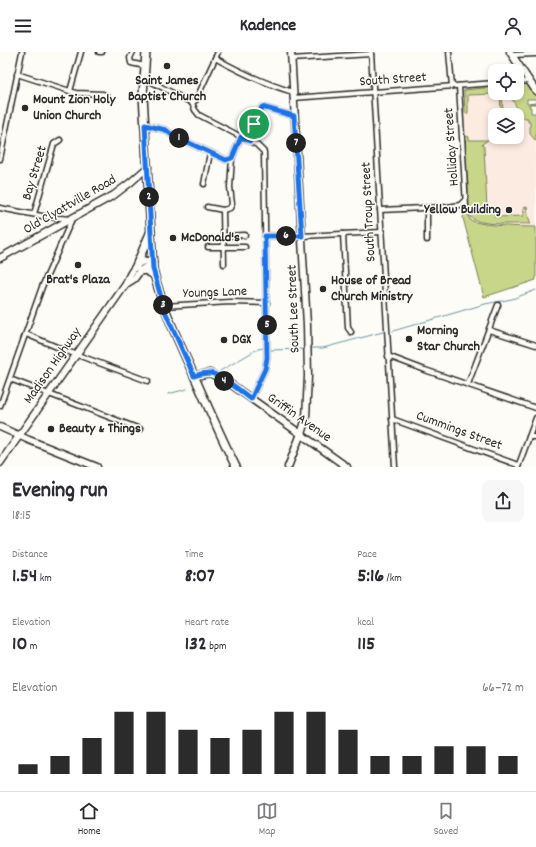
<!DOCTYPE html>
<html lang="en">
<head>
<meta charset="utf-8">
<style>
	:root { --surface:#fff; --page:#f7f7f7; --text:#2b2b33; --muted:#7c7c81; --line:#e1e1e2; --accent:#2b2b2b }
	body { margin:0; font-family:Dekko,sans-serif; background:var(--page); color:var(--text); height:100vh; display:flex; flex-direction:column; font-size:15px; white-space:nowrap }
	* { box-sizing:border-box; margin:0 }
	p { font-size:13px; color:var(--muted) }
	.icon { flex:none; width:22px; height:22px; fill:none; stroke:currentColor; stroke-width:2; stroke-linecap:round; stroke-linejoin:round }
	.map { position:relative; height:415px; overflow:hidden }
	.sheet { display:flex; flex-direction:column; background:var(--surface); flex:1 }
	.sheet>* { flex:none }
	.tools { position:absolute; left:488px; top:12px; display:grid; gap:8px }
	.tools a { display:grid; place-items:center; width:36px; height:36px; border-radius:8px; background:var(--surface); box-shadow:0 2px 6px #0003; font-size:20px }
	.pin { position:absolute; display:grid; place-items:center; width:34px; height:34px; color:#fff; margin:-17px; border:2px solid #fff; border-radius:50%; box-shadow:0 1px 4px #0007 }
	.km { position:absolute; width:20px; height:20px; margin:-10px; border-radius:50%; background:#222; color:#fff; font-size:11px; line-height:20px; text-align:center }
	.round { display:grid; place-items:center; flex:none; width:42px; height:42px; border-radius:8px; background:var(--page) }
	.overview { display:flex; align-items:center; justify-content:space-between; height:68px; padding:0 12px }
	h1 { font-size:22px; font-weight:700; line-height:30px }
	.stats { display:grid; grid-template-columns:repeat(3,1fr); gap:6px; height:68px; padding:4px 12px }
	.stats div { display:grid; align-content:center }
	.stats b { font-size:20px; font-weight:700 }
	.stats small { font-size:11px; font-weight:400 }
	.stats p { font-size:11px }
	.chart { height:112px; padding:8px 12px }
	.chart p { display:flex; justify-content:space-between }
	.chart svg { width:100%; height:72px; margin-top:4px; stroke:var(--accent); stroke-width:6 }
	header { display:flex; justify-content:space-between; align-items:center; height:52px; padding:0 12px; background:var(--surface); font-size:18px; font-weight:700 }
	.tabs { display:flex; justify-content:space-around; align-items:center; height:56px; border-top:1px solid var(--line); background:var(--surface); font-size:11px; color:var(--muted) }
	.tabs a { display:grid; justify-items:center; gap:2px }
	.tabs .active { color:var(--accent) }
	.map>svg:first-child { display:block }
	.built { fill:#fcebe1; fill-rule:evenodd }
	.green { fill:#c8d68a; stroke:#7a805a }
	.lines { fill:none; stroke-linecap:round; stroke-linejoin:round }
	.stream { stroke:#6895a2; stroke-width:1 }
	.street-casing { stroke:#2b2b2b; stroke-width:7 }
	.secondary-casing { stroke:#2b2b2b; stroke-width:9 }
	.primary-casing { stroke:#2b2b2b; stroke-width:10 }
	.street { stroke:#fdfcf7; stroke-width:4 }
	.secondary { stroke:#fdfcf7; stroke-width:6 }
	.primary { stroke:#fdfcf7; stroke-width:7 }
	.route-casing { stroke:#fff; stroke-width:8 }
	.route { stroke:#1a73e8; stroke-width:5 }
	.poi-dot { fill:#2b2b2b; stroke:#fdfcf7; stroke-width:1.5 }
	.labels { text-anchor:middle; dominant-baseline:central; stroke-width:3; stroke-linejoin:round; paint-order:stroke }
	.street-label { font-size:14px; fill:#2b2b2b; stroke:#fdfcf7 }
	.poi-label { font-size:14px; font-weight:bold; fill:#2b2b2b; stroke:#fdfcf7; text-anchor:start }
</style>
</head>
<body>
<header><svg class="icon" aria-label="menu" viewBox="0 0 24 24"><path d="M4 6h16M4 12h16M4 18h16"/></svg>Kadence<svg class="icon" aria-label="person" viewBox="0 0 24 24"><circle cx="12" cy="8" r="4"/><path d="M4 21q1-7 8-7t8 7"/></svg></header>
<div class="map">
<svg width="536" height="415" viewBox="0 0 536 415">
	<rect width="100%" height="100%" fill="#fdfcf7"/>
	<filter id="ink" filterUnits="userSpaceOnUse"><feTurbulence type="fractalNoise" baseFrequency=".025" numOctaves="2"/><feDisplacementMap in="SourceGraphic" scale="8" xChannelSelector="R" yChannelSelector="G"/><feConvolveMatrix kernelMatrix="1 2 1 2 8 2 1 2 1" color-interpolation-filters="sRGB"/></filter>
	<g filter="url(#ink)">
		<path class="built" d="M495 34V41H517L536 43 518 46 536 70V228L484 245 463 166 467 153 463 40 464 37 466 36ZM495 63H517V85H495Z"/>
		<g class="green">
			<path d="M525 31C532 33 536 41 536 48L535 47H527V52L536 51V49V52H530L529 55H531V61H536V89L530 82V70H528V66H517V63H515C520 53 512 50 508 41H517V32Z"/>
			<polygon points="494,35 495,41 502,41 503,60 502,61 501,60 500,42 468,43 468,61 466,62 465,60 464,38"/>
			<path d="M467 84 469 85V88H488L482 92 484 95 487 156H494V157H492V160H494L495 165 523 164V159H527V156H523V155L527 154 528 164 531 172C516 171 481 175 470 165L467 153 465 86Z"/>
			<path d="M465 157 470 168C481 174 523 175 536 175V228L484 245 463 166Z"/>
		</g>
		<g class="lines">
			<g class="stream">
				<polyline points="393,279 485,252 512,247 536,238"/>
				<polyline points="311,296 323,296 383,280"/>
				<polyline points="270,298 305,297"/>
				<polyline points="220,319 258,297 264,296"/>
				<polyline points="168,342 187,337"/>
			</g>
			<g class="street-casing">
				<g id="street">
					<polyline points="99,0 102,0"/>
					<polyline points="133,0 130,6 131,11 145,14"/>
					<polyline points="371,0 395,415"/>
					<polyline points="449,0 452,34"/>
					<polyline points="512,3 536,2"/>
					<path d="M215 6C240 20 266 32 293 40"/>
					<polyline points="291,7 371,2"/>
					<polyline points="17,22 76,41 103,42 108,45"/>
					<polyline points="144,26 192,51 195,58 199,63 257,93 264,100 267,306 265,317 251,347"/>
					<polyline points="517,30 529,29"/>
					<polyline points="459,34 466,154"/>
					<polyline points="70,39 81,0"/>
					<polyline points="293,46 495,31"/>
					<polyline points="192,51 196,48 218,0"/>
					<polyline points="145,73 166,78 172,83 222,106 226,108 232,106"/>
					<polyline points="250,89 249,86 262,55 294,64"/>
					<polyline points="0,107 22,0"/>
					<polyline points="204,132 210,101"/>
					<polyline points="207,155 223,158 230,156 232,152 230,135 232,106 241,85"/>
					<polyline points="0,156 47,165 72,167 42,235 0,354"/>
					<polyline points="223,158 224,212"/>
					<polyline points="380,158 447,155 460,153 465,148"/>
					<polyline points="34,162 54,92 60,88"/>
					<polyline points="343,182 348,276 351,280"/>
					<polyline points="224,184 245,183"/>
					<polyline points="265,184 302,184 382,180"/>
					<polyline points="427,188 427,157"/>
					<polyline points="208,195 245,195"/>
					<polyline points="164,254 230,250 267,251"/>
					<polyline points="489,278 536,293"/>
					<polyline points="26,282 64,298 148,329"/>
					<polyline points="388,304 425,318 536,356"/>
					<polyline points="10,327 140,377"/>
					<polyline points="468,332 498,253"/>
					<polyline points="392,367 518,413"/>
					<polyline points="529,385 536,385"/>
					<polyline points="518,415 536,366"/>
				</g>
			</g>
			<g class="secondary-casing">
				<g id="secondary">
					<polyline points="510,0 536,39"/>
					<polyline points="0,206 114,143 131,130 148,115"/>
					<polyline points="126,232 134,227 140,219 153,210"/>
					<polyline points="194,324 210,321 232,333 347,415"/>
					<polyline points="0,375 29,388 97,415"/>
					<path d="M0 411 126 232C130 220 139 204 153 210"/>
					<polyline points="288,415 302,379 306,366 308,324 307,273 291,0"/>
				</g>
			</g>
			<g class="primary-casing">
				<g id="primary">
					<path d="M146 0 143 43 153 217C161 252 176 284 191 317 206 350 220 383 236 415"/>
					<polyline points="136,214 151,179"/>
					<polyline points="140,219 145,218 154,223"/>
				</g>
			</g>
			<use href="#street" class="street"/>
			<use href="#secondary" class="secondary"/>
			<use href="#primary" class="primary"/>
		</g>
	</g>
	<g class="lines" filter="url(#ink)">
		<g class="route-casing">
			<path id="route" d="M262 55 294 64 302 184H265L267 306 265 317 251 347C242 340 220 322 210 321 205 321 199 322 194 324L165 259 153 217 145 73 166 78 172 83 226 108 232 106 241 85 250 89 249 86Z"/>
		</g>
		<use href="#route" class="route"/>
	</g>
	<g class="poi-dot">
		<circle cx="167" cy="14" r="4"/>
		<circle cx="25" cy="56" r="4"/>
		<circle cx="509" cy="158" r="4"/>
		<circle cx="173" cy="186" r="4"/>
		<circle cx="78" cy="213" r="4"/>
		<circle cx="323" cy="237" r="4"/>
		<circle cx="409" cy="287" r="4"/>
		<circle cx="224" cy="288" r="4"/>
		<circle cx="51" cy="377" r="4"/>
	</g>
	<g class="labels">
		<g class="street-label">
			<text transform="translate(393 28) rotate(-4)">South Street</text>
			<text transform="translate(452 95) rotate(-94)">Holliday Street</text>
			<text transform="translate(35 121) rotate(-73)">Bay Street</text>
			<text transform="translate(70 153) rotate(-30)">Old Clyattville Road</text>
			<text transform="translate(369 160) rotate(-93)">South Troup Street</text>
			<text transform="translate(215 241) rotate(-2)">Youngs Lane</text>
			<text transform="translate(294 257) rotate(-92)">South Lee Street</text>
			<text transform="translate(53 314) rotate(-55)">Madison Highway</text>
			<text transform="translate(299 366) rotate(35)">Griffin Avenue</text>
			<text transform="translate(459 379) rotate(20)">Cummings Street</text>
		</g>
		<g class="poi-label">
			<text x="167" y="29" text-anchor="middle">Saint James<tspan x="167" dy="16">Baptist Church</tspan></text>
			<text x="33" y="48">Mount Zion Holy<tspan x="33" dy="16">Union Church</tspan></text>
			<text x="501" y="158" text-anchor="end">Yellow Building</text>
			<text x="181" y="186">McDonald's</text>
			<text x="78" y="228" text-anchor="middle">Brat's Plaza</text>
			<text x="331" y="229">House of Bread<tspan x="331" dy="16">Church Ministry</tspan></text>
			<text x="417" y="279">Morning<tspan x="417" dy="16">Star Church</tspan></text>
			<text x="232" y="288">DGX</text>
			<text x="59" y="377">Beauty &amp; Things</text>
		</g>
	</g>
</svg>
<div class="tools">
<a><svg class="icon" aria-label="locate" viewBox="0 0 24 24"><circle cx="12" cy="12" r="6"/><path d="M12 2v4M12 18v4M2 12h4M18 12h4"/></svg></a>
<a><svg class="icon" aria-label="layers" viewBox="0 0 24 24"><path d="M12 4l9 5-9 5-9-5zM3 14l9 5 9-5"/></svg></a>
</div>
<div class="pin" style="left:254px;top:72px;background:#1e9e55"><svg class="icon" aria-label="arrive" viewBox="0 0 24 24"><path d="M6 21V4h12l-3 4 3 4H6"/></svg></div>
<b class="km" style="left:179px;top:86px">1</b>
<b class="km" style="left:149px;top:145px">2</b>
<b class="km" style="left:163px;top:253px">3</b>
<b class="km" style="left:224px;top:329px">4</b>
<b class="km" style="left:267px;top:273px">5</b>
<b class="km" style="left:286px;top:184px">6</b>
<b class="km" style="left:296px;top:91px">7</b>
</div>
<section class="sheet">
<div class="overview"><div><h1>Evening run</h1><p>18:15</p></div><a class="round"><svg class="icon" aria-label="share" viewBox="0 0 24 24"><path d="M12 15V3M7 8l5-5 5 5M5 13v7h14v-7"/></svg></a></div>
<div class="stats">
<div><p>Distance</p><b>1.54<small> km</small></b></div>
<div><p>Time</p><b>8:07</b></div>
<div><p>Pace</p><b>5:16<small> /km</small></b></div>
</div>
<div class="stats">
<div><p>Elevation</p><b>10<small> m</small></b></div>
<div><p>Heart rate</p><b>132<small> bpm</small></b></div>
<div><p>kcal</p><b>115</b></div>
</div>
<div class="chart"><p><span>Elevation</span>66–72 m</p>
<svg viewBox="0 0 160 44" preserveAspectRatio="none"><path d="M5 44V38M15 44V33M25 44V22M35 44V6M45 44V6M55 44V17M65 44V22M75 44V17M85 44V6M95 44V6M105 44V17M115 44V33M125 44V33M135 44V27M145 44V27M155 44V33"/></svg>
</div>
</section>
<nav class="tabs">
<a class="active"><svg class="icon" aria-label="home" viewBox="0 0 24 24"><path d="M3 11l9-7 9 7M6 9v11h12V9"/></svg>Home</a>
<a><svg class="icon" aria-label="map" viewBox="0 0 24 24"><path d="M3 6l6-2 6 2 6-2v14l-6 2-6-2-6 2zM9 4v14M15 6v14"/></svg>Map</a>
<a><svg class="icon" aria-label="saved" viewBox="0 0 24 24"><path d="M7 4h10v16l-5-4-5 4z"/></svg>Saved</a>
</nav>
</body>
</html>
